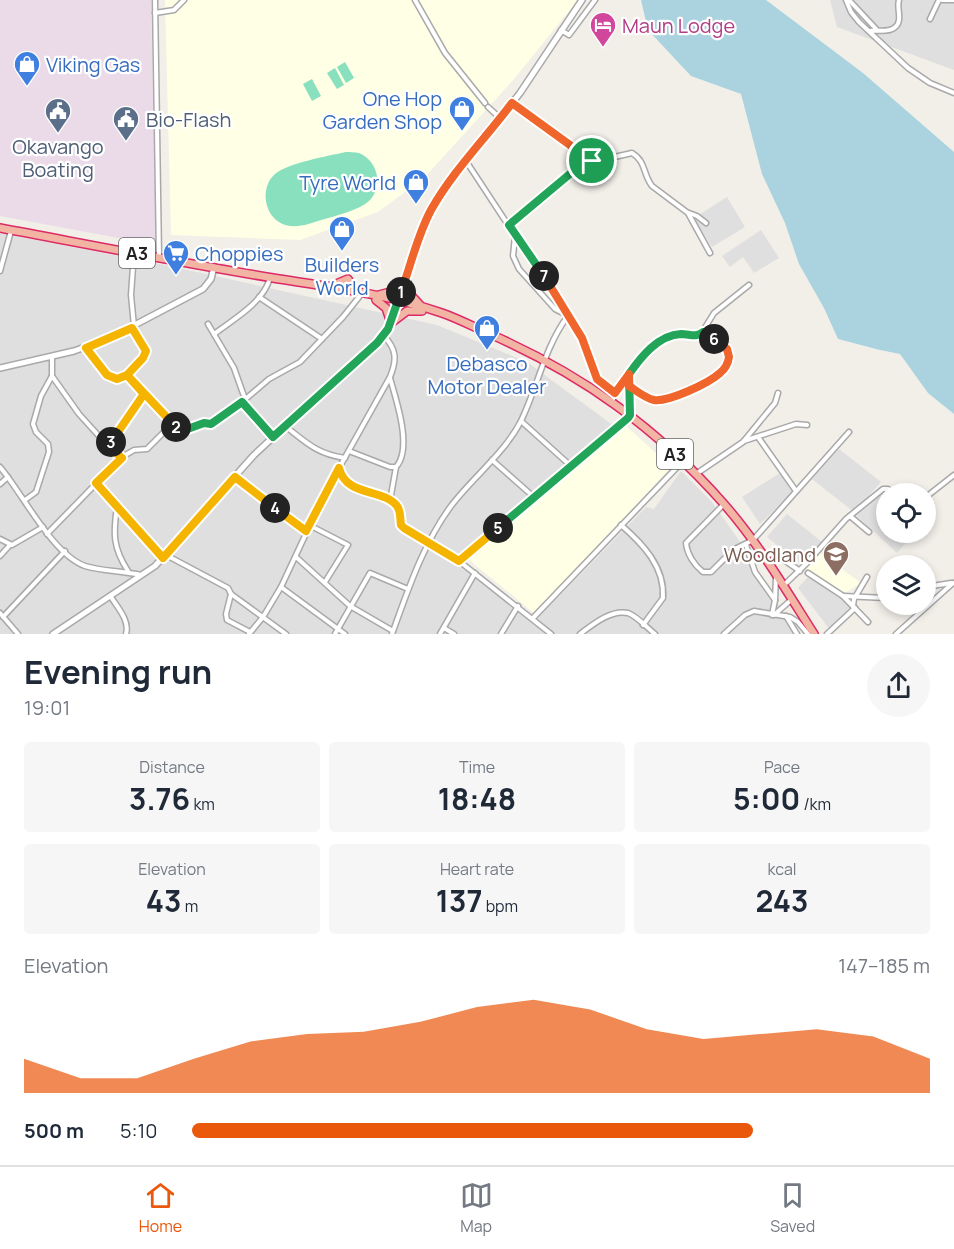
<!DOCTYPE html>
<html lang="en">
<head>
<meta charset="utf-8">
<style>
	:root { --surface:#fff; --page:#f6f6f7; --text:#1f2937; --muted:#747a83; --line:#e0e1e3; --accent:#ea580c }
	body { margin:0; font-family:Manrope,sans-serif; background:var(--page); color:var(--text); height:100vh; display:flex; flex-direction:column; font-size:22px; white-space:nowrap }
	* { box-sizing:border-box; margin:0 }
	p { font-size:20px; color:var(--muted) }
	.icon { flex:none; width:33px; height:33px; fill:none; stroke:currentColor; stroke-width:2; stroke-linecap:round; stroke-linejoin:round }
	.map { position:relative; height:634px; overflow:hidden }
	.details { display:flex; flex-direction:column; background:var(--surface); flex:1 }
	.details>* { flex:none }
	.fabs { position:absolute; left:876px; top:483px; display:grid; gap:12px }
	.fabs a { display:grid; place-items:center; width:60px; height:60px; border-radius:50%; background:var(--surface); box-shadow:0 3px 9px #0003; font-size:30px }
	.pin { position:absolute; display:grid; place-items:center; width:51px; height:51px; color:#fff; margin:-26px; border:3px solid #fff; border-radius:50%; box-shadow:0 2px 6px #0007 }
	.km { position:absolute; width:30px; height:30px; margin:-15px; border-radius:50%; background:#222; color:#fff; font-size:16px; line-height:30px; text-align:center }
	.round { display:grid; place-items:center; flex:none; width:63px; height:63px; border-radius:32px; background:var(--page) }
	.overview { display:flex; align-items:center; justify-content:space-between; height:102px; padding:0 24px }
	h1 { font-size:33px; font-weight:700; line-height:45px }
	.figures { display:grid; grid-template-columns:repeat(3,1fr); gap:9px; height:102px; padding:6px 24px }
	.figures div { display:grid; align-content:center; border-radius:6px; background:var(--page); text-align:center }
	.figures b { font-size:30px; font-weight:700 }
	.figures small { font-size:16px; font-weight:400 }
	.figures p { font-size:16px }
	.chart { height:168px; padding:12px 24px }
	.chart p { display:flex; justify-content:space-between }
	.chart svg { width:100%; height:108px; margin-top:6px; fill:var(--accent); opacity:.7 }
	ul { padding:0 24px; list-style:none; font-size:20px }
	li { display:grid; grid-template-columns:96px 72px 1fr; align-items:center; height:45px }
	li i { height:15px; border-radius:8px; background:var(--accent) }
	.tabs { display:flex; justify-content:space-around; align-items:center; height:84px; border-top:2px solid var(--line); background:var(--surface); font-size:16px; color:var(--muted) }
	.tabs a { display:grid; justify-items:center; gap:3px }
	.tabs .active { color:var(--accent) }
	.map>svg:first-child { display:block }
	.residential { fill:#e0dfdf }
	.industrial { fill:#ebdbe8 }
	.education { fill:#ffffe5 }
	.pitch { fill:#88e0be }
	.water { fill:#aad3df }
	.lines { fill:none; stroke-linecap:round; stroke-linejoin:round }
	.minor-casing { stroke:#a9a9a9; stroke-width:7 }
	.tertiary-casing { stroke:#a9a9a9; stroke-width:8 }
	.trunk-casing { stroke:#dc2a67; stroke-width:10 }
	.minor { stroke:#fff; stroke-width:4 }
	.tertiary { stroke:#fff; stroke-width:5 }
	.trunk { stroke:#f2b4a3; stroke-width:7 }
	.split-1-casing { stroke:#fff; stroke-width:12 }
	.split-2-casing { stroke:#fff; stroke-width:12 }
	.split-3-casing { stroke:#fff; stroke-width:12 }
	.split-4-casing { stroke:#fff; stroke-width:12 }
	.split-5-casing { stroke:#fff; stroke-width:12 }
	.split-6-casing { stroke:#fff; stroke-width:12 }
	.split-7-casing { stroke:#fff; stroke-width:12 }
	.split-8-casing { stroke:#fff; stroke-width:12 }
	.split-1 { stroke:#f0652b; stroke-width:8 }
	.split-2 { stroke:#22a559; stroke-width:8 }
	.split-3 { stroke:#f5b400; stroke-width:8 }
	.split-4 { stroke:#f5b400; stroke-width:8 }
	.split-5 { stroke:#f5b400; stroke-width:8 }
	.split-6 { stroke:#22a559; stroke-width:8 }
	.split-7 { stroke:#f0652b; stroke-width:8 }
	.split-8 { stroke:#22a559; stroke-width:8 }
	.labels { text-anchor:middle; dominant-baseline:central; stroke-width:4.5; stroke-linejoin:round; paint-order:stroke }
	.shield { fill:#fff; stroke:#646464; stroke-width:1.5 }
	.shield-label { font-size:18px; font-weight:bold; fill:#222 }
	.hotel-label { font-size:20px; fill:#b23c85; stroke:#fff; text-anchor:start }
	.shop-label { font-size:20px; fill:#366cbe; stroke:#fff; text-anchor:start }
	.service-label { font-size:20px; fill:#4e5e75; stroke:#fff; text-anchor:start }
	.education-label { font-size:20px; fill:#785e54; stroke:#fff; text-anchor:end }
</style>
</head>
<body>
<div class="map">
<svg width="954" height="634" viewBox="0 0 954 634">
	<rect width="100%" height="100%" fill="#f2efe9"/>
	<g class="residential">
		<polygon points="830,0 954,0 954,70 837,27"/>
		<polygon points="727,197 745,227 712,247 694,218"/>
		<polygon points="761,230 779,258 754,273 743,257 730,267 722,256"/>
		<polygon points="0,233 165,265 437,325 527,362 614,426 455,563 533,623 646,507 654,509 681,471 712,502 745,549 796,634 0,634"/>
		<polygon points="839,449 881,482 854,512 812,479"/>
		<polygon points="780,473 794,491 760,524 742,497"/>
		<polygon points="888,490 892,493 886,494 886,532 915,533 897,553 856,515"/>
		<polygon points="787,514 822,542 802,565 767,537"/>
		<polygon points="809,576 853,608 831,631 798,588"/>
	</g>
	<polygon class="industrial" points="0,0 151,0 156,245 0,216"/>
	<g class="education">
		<polygon points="165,0 578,0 514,79 424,178 378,212 300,240 171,235"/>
		<polygon points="624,424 671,467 535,614 467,558"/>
		<polygon points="820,553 861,583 845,593 806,569"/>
	</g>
	<g class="pitch">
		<polygon points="345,62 354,78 346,83 337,67"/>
		<polygon points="335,68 344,85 337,89 327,73"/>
		<polygon points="312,79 321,96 312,101 303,84"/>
		<path d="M346 152C350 152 355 152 359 153 377 160 384 185 370 200 359 211 330 217 315 222 304 226 289 229 279 222 263 212 261 186 275 174 288 163 328 156 346 152Z"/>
	</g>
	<polygon class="water" points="641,0 766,0 863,73 954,152 954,414 928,393 900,354 880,350 838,339 824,308 799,264 785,223 762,174 741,94 691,76 648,30"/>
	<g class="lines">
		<g class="minor-casing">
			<g id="minor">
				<polyline points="155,0 159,257"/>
				<polyline points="415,0 445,53 485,103"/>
				<polyline points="846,0 851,12 859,22 908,68 930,83 954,93"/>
				<polyline points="849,0 877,30"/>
				<polyline points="942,0 954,0"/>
				<polyline points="155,13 174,10 184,0"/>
				<polyline points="930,19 939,0"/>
				<polyline points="561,30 569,35 595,0"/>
				<path d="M869 31C879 30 897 34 899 20 900 13 897 7 899 0"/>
				<polyline points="512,103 591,161"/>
				<polyline points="488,107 500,118"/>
				<polyline points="466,161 578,331 586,346 597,379 615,393"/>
				<polyline points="689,213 697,216 706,223"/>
				<path d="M509 225 584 164 632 153C646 161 643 175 652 186L688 213 710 253"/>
				<polyline points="515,236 513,256 519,269 555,309 565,314"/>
				<polyline points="134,253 131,295 134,326"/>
				<polyline points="0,271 11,231"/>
				<polyline points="259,297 322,339"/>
				<polyline points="208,324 234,368 245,399"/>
				<polyline points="132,328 146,351 143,358 127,376 172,424 182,431 204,423 214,423 242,402 269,379 300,362 343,317 359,297"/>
				<path d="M214 334C234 319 263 303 270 278"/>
				<polyline points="86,348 107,375 117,379 127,376"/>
				<polyline points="52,356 52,376 79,414 108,446 122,457"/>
				<path d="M629 386C637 391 645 398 654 400 669 402 714 381 723 370 728 365 729 359 729 352L721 343 703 332"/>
				<path d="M612 401C622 379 649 341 673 335 683 333 692 337 701 334L714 313 749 285"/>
				<polyline points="242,402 273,437"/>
				<polyline points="521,421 572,467"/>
				<path d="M285 426C307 443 317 454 345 458"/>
				<polyline points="758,437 796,491"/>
				<polyline points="744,441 796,424 807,425"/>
				<polyline points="108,446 144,394"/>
				<path d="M349 451 390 467H396C413 448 396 400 390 378"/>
				<polyline points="492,460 535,498"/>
				<path d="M0 467C23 494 52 554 85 566 101 571 123 571 141 575"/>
				<path d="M339 469C348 498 384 489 397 506 401 512 400 519 401 525L404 528 459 561 551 634"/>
				<polyline points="696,474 743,442 775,403 778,393"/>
				<polyline points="235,477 306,531"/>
				<polyline points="96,483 163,558"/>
				<polyline points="0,484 8,477"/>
				<polyline points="926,497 954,475"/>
				<polyline points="25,500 36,492 49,452 48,444 36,432 33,424 41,396 52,376"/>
				<polyline points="390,501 396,467"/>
				<path d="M724 504 686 543C687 554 694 565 703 572H711L733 550 753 540 849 432"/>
				<path d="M117 507C113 534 113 548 128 571"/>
				<polyline points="850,516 869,532"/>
				<polyline points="309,525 348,545 325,582"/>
				<path d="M621 525C643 544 665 567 663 598L643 625"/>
				<polyline points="47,534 122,457 134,450 147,449 172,424"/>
				<polyline points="0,539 12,545 43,527"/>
				<polyline points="746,545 755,572 775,600"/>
				<polyline points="166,555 228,588 231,594 226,614 227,620 250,632"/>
				<polyline points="0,556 10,545"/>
				<polyline points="765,556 774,553 800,571"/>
				<polyline points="296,557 350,606 393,631"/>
				<polyline points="459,561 628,418 630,415 629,374"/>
				<polyline points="808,573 843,596 868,622"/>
				<polyline points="784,585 806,564 846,519 883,489 888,489 895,494"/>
				<polyline points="281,587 345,634"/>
				<polyline points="926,587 951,583"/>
				<polyline points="231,594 286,634"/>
				<polyline points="843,596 886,598"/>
				<path d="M111 597C118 608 130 621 126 634"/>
				<polyline points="853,606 854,599 867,577"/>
				<polyline points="0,613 18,634"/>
				<polyline points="772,615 775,600 776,577"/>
				<polyline points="774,615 791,600"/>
				<polyline points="786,616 797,634"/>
				<polyline points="3,617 65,551"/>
				<polyline points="533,618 683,461"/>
				<polyline points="444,628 454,634"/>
				<path d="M249 634 263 617 281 587 325 493 390 377C397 360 397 349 383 335"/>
				<polyline points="335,634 370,573 408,589"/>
				<path d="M392 634C408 590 423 544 451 506 473 477 504 454 521 421 538 386 544 349 567 317"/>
				<polyline points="440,634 475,573"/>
				<polyline points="501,634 518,606"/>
				<path d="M580 634C592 625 611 609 628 613 637 616 647 628 655 634"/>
				<polyline points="724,634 745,615 754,611 790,617 798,622 808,634"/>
				<polyline points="827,634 855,608"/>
				<polyline points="896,634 953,583"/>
			</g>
		</g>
		<g class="tertiary-casing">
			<g id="tertiary">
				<polyline points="0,368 74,351 110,338 203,289 211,279 214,267"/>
				<polyline points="53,634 155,566 254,455 383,335 391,323 418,239 431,210 452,179 520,93 582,0"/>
			</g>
		</g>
		<g class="trunk-casing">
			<g id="trunk">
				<path d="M0 228C91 245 182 263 273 278 330 287 387 294 442 313 459 319 474 327 490 334 583 375 657 428 724 504 759 544 786 590 814 634"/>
				<polyline points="406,279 410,294 420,305"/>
				<polyline points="331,286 348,279 356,292"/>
				<polyline points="379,295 394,291 406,279"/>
				<polyline points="376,300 386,308 391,323"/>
				<polyline points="391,323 407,311 422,311"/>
			</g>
		</g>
		<use href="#minor" class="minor"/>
		<use href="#tertiary" class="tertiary"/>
		<use href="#trunk" class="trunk"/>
	</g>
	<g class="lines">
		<g class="split-1-casing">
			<path id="split-1" d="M401 292C411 265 417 236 431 210 453 171 485 139 512 103L592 161"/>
		</g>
		<g class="split-2-casing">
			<polyline id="split-2" points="176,427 182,431 204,423 211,424 242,402 273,437 377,343 388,329 401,292"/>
		</g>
		<g class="split-3-casing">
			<polyline id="split-3" points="111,442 144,394 127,375 117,379 107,375 86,348 132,328 146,351 143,358 127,375 176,427"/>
		</g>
		<g class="split-4-casing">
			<polyline id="split-4" points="111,442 108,446 122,458 96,483 163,558 235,477 275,508"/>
		</g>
		<g class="split-5-casing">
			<path id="split-5" d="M275 508 306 531 339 468C346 497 383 488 397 506 401 511 400 519 401 525L404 528 459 561 498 528"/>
		</g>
		<g class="split-6-casing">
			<path id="split-6" d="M498 528 628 418 630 415 629 374C641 357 658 335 681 334 690 334 696 338 703 332L714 339"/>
		</g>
		<g class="split-7-casing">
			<path id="split-7" d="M544 276 582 338 597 379 615 393 629 374V386C637 391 645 398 654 400 669 402 709 383 720 373 725 369 728 364 729 357L727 349 714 339"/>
		</g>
		<g class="split-8-casing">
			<polyline id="split-8" points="544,276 509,225 577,168 592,161"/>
		</g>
		<use href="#split-1" class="split-1"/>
		<use href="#split-2" class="split-2"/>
		<use href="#split-3" class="split-3"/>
		<use href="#split-4" class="split-4"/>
		<use href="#split-5" class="split-5"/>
		<use href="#split-6" class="split-6"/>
		<use href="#split-7" class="split-7"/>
		<use href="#split-8" class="split-8"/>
	</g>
	<defs>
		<g id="hotel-pin" transform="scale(1.35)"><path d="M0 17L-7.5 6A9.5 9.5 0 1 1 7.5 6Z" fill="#d1479c" stroke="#fff"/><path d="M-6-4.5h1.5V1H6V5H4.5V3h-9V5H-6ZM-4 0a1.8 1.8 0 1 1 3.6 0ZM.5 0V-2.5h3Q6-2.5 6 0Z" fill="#fff"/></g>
		<g id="shop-pin" transform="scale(1.35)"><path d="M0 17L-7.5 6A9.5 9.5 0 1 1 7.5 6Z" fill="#3f7fe0" stroke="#fff"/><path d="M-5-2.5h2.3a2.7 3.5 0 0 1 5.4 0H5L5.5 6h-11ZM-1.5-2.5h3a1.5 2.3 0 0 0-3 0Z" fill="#fff"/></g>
		<g id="civic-pin" transform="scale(1.35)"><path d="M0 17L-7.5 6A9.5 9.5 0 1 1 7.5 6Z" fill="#5c6f8a" stroke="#fff"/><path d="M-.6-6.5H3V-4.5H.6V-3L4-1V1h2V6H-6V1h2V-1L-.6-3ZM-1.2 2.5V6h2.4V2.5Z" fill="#fff"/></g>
		<g id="supermarket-pin" transform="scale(1.35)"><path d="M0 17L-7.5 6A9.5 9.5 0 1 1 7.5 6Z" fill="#3f7fe0" stroke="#fff"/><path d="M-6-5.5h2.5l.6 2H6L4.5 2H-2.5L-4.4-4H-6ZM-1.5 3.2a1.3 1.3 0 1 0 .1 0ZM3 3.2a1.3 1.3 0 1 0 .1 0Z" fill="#fff"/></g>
		<g id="school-pin" transform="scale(1.35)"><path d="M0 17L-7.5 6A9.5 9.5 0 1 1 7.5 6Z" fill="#8d6e63" stroke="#fff"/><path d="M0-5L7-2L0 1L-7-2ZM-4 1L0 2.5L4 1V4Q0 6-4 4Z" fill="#fff"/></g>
	</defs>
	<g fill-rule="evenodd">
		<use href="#hotel-pin" x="603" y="25"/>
		<use href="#shop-pin" x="27" y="64"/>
		<use href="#shop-pin" x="462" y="109"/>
		<use href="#civic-pin" x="58" y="111"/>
		<use href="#civic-pin" x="126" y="119"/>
		<use href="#shop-pin" x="416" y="182"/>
		<use href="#shop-pin" x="342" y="229"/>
		<use href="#supermarket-pin" x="176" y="253"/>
		<use href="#shop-pin" x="487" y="328"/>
		<use href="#school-pin" x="836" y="554"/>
	</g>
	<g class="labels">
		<g class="shield">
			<rect x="119" y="238" width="36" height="30" rx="4.5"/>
			<rect x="657" y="439" width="36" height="30" rx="4.5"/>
		</g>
		<g class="shield-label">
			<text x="137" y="253">A3</text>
			<text x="675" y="454">A3</text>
		</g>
		<g class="hotel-label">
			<text x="622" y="25">Maun Lodge</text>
		</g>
		<g class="shop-label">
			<text x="46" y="64">Viking Gas</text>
			<text x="442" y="98" text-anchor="end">One Hop<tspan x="442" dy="23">Garden Shop</tspan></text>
			<text x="396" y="182" text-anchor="end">Tyre World</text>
			<text x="195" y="253">Choppies</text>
			<text x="342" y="264" text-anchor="middle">Builders<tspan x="342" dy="23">World</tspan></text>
			<text x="487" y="363" text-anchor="middle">Debasco<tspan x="487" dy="23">Motor Dealer</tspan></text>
		</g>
		<g class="service-label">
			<text x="146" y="119">Bio-Flash</text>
			<text x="58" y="146" text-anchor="middle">Okavango<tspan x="58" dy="23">Boating</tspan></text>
		</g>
		<g class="education-label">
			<text x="816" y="554">Woodland</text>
		</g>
	</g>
</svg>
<div class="fabs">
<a><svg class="icon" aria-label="locate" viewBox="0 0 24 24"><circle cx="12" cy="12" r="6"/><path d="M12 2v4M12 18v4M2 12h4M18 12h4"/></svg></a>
<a><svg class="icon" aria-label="layers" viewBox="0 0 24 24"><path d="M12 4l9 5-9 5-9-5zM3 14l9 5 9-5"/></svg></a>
</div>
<div class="pin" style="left:592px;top:161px;background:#1e9e55"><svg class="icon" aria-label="arrive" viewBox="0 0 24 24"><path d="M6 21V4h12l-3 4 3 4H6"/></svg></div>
<b class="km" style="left:401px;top:292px">1</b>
<b class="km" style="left:176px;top:427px">2</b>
<b class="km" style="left:111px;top:442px">3</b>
<b class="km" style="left:275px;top:508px">4</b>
<b class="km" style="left:498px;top:528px">5</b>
<b class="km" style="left:714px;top:339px">6</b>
<b class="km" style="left:544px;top:276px">7</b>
</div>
<section class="details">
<div class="overview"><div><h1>Evening run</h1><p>19:01</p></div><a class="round"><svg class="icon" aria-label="share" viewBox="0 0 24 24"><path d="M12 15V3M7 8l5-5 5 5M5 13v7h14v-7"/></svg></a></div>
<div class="figures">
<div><p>Distance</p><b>3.76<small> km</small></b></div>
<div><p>Time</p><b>18:48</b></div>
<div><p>Pace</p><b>5:00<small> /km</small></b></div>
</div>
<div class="figures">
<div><p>Elevation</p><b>43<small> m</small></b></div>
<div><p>Heart rate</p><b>137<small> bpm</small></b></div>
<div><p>kcal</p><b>243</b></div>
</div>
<div class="chart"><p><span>Elevation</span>147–185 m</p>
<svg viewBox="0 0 160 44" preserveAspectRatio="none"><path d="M0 44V30L10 38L20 38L30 30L40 23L50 20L60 19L70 15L80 9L90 6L100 10L110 18L120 22L130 20L140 18L150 21L160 30V44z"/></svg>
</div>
<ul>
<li><b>500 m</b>5:10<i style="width:76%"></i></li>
</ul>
</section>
<nav class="tabs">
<a class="active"><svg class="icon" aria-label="home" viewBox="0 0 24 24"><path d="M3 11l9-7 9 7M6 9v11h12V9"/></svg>Home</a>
<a><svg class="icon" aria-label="map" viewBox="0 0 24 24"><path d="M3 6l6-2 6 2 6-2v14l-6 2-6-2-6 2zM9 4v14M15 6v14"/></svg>Map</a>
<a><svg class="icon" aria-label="saved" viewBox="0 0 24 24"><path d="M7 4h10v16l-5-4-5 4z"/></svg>Saved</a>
</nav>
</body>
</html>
